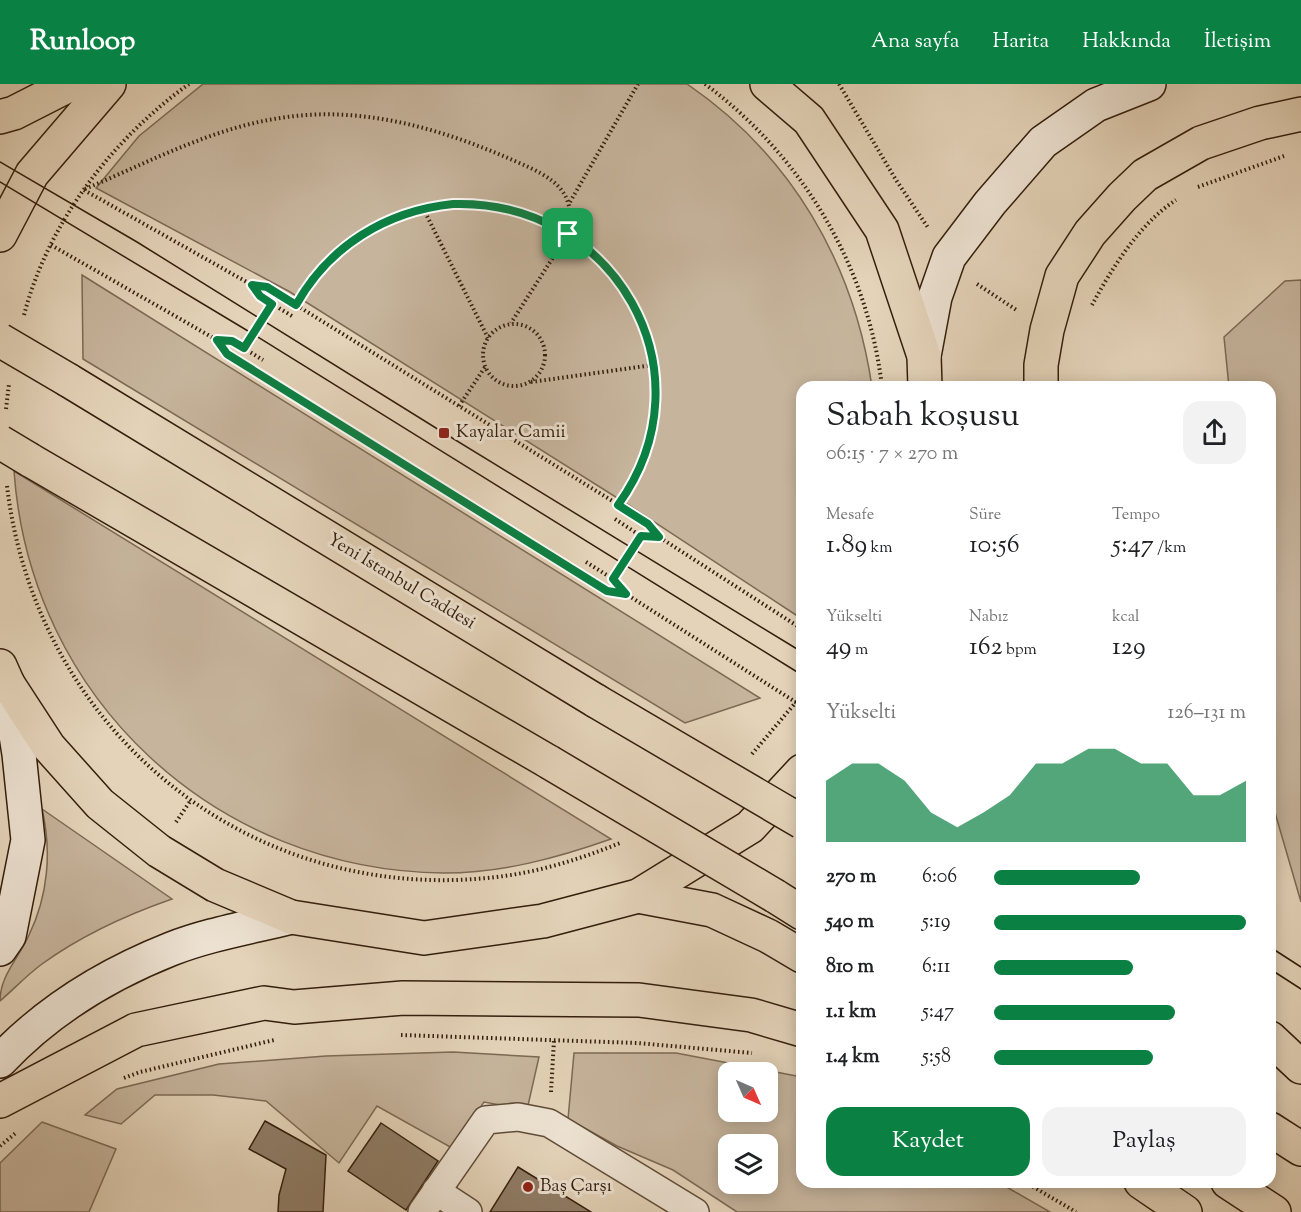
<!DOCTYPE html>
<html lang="tr">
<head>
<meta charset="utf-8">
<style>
	:root { --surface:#fff; --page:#f2f2f2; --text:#202124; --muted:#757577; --accent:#0b8043 }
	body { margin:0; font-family:"Sorts Mill Goudy",serif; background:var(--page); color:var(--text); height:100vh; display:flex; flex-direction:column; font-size:22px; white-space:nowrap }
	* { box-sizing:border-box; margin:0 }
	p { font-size:20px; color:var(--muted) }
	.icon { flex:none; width:33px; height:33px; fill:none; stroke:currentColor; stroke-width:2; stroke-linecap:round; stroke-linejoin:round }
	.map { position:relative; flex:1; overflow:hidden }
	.side { position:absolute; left:796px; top:297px; width:480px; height:807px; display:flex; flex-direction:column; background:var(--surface); border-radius:18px; box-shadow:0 3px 15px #0003 }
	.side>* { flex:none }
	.needle { width:39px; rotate:135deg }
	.tools { position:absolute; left:718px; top:978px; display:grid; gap:12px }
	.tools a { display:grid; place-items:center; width:60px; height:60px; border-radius:12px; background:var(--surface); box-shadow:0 3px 15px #0003; font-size:30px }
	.pin { position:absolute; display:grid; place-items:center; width:51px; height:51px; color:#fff; margin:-26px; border-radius:12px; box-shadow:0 3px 9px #0006 }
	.round { display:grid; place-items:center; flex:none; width:63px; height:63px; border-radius:18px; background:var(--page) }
	.overview { display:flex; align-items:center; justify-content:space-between; height:102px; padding:0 30px }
	h1 { font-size:33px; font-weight:600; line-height:45px }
	.stats { display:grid; grid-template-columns:repeat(3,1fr); gap:9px; height:102px; padding:6px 30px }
	.stats div { display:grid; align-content:center }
	.stats b { font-size:26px; font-weight:600 }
	.stats small { font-size:16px; font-weight:400 }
	.stats p { font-size:16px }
	.chart { height:168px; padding:12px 30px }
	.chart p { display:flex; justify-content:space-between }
	.chart svg { width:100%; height:108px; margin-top:6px; fill:var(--accent); opacity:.7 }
	.cta { display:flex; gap:12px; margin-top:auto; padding:12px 30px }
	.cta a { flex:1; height:69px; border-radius:18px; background:var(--accent); color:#fff; font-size:24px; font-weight:600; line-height:69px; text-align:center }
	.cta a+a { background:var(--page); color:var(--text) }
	ul { padding:0 30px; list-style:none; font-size:20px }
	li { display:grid; grid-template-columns:96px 72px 1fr; align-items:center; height:45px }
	li i { height:15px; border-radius:8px; background:var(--accent) }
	header { display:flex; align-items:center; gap:36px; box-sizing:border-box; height:84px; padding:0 30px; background:var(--accent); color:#fff }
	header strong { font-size:28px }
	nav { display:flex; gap:33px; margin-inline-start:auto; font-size:21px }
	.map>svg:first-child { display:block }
	.green { fill:#c6b49c; stroke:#7c6954; stroke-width:1.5; fill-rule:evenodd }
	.building { fill:#8f7c66; stroke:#331e0c; stroke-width:1.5 }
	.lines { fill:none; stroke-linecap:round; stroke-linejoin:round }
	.street-casing { stroke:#5f4b37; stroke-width:30 }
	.secondary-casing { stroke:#331e0c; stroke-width:36 }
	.highway-casing { stroke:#331e0c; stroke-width:36 }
	.path { stroke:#331e0c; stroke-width:4; stroke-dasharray:1.5 3; stroke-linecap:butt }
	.street { stroke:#ede2d2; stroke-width:27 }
	.secondary { stroke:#ede2d2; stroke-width:33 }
	.highway { stroke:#e4d3b9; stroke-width:33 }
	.tram { stroke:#331e0c; stroke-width:1.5 }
	.highway-bridge-casing { stroke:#331e0c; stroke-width:36; stroke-linecap:butt }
	.highway-bridge { stroke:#e4d3b9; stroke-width:33 }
	.route-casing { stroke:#fff; stroke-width:12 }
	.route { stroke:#0b8043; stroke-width:8 }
	.poi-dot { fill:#8f2418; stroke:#ede2d2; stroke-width:2 }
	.labels { text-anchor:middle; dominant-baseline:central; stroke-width:6; stroke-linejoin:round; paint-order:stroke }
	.poi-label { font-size:18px; fill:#331e0c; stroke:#ede2d2; text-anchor:start }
	.street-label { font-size:18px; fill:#331e0c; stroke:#ede2d2 }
</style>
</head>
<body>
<header>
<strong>Runloop</strong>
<nav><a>Ana sayfa</a><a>Harita</a><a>Hakkında</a><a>İletişim</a></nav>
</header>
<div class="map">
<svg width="1301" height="1128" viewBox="0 0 1301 1128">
	<rect width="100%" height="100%" fill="#e4d3b9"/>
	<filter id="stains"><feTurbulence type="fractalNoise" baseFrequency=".00333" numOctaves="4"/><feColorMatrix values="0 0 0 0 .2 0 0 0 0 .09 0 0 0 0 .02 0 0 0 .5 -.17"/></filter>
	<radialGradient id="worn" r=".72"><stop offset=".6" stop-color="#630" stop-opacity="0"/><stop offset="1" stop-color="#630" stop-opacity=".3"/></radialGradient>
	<g class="green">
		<path d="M203 0H687C791 71 854 179 872 303H802V535L630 422 290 208 96 104 139 52Z"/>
		<polygon points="82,191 760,614 685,639 83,275"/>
		<polygon points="1301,196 1301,818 1271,715 1270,303 1229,303 1224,253 1285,197"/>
		<path d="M14 387 611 755C557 774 502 789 444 789 216 787 30 615 14 387Z"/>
		<path d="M42 725 172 815C126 831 82 851 42 880 27 891 14 905 0 917 0 891 19 874 29 851 48 812 52 767 42 725Z"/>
		<polygon points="453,968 539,973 527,1026 484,1018 452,1064 377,1022 339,1079 266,1017 213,1011 155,1011 121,1040 85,1031 117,1005 219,980 326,972"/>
		<path d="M574 969H676L802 993V1098H998L1050 1128H737L673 1086 617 1062 568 1035ZM729 988H768V1028H729ZM729 1060H768V1100H729Z"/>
		<polygon points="42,1038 116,1065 89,1128 0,1128 0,1079"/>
	</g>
	<g class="building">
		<polygon points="265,1037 326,1071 323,1128 278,1128 279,1111 286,1085 249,1065"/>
		<polygon points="381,1039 438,1077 406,1126 348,1087"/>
		<polygon points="518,1083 591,1128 490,1128"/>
	</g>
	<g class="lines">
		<g class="street-casing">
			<g id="street">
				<polyline points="436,1107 468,1128"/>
				<polyline points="422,1128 486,1036 518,1033 549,1039 695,1128"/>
			</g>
		</g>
		<g class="secondary-casing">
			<g id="secondary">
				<polyline points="924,272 935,213 949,173 990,119 1043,58 1096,21 1149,0"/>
				<polyline points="0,865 9,852 28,756 19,670 8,600"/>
				<path d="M0 977C47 927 108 890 171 865 209 850 252 843 291 833"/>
			</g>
		</g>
		<g class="highway-casing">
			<g id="highway">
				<polyline points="767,0 809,36 882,146 924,272 925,303"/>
				<polyline points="0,33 14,29 71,0"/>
				<polyline points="0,151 32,90 109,0"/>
				<polyline points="68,296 596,617"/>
				<polyline points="1041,303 1041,281 1047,246 1062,192 1090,149 1122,113 1145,91 1201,59 1260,39 1301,30"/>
				<polyline points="30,376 549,678"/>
				<polyline points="0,582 8,600 49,663 100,720 159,767 215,801 291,833 424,854 543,837 638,812 750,743 802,687"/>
				<polyline points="638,812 712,826 768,852 802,872"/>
				<polyline points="775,812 802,829"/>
				<polyline points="1270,954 1301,983"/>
				<polyline points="0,1017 136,946 264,919 294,923 403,914 639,916 751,931 802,946"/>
				<polyline points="1270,1045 1301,1065"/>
				<polyline points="1141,1098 1185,1128"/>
				<polyline points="1228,1098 1274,1128"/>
			</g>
		</g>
		<g class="path">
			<path d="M705 0C802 72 868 182 882 303"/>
			<polyline points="839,0 896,96 929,145"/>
			<polyline points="1198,103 1284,72"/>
			<path d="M85 105C149 78 216 42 287 33 366 22 445 46 517 78 552 93 578 107 568 150L511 239"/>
			<polyline points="84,106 252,201 267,203 296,221 648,439 659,453 802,545"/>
			<polyline points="570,118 638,0"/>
			<polyline points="423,124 488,254"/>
			<polyline points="51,161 217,256 227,270 607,507 626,510"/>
			<polyline points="977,200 1018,227"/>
			<polyline points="253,201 259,212 292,232"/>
			<path d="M296 221C366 94 546 84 625 207 644 238 655 274 655 311 654 350 642 389 618 421"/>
			<path d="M1092 221C1112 184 1140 139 1176 116"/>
			<path d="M24 231C48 139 112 55 189 0"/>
			<circle cx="514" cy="271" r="31"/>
			<polyline points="218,256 232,257 263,276"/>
			<polyline points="244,264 272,220"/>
			<polyline points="531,298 653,281"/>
			<polyline points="459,322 485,283"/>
			<polyline points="6,325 9,300"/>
			<path d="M7 402C37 653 259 829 511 791 549 785 585 773 620 759"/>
			<polyline points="615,435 641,452 658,453"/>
			<polyline points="586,478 613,495 626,510 797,619"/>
			<polyline points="613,495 641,452"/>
			<polyline points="752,670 802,611"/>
			<polyline points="176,738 191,716"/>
			<polyline points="401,951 637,959 752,969"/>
			<polyline points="124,994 140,988 274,956"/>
			<polyline points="551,1008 554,956"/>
			<polyline points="0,1062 17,1048"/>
			<polyline points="1025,1098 1076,1128"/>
		</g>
		<use href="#street" class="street"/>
		<use href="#secondary" class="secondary"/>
		<use href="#highway" class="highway"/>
		<g class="tram">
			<polyline points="0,78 137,158 444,349 802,568"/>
			<polyline points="0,98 253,250 802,591"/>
			<polyline points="1270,863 1301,883"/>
			<polyline points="1270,885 1301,905"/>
		</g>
		<g class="highway-bridge-casing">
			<g id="highway-bridge">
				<polyline points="0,256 68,296"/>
				<polyline points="0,358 30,376"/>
				<polyline points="596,617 802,738"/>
				<polyline points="549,678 775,812"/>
			</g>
		</g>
		<use href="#highway-bridge" class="highway-bridge"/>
	</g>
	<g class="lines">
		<g class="route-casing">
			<path id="route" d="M453 120C614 115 714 288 618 421L648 440 659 453 641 452 613 495 626 510 607 507 227 270 217 256 232 257 244 264 272 220 260 212 252 201 267 203 296 221C329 162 386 127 453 120Z"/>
		</g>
		<use href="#route" class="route"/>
	</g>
	<g class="poi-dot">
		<rect x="438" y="343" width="12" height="12" rx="3"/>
		<circle cx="528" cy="1103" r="6"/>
	</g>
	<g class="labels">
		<g class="poi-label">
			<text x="456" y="349">Kayalar Camii</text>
			<text x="540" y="1103">Baş Çarşı</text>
		</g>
		<g class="street-label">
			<text transform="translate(401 498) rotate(31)">Yeni İstanbul Caddesi</text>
		</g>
	</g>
	<rect width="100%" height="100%" filter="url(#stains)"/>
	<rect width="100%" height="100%" fill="url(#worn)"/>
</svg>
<div class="tools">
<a><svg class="needle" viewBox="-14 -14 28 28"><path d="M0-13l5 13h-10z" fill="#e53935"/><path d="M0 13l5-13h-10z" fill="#757577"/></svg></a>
<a><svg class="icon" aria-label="layers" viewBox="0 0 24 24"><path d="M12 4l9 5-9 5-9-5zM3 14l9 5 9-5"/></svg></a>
</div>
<div class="pin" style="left:568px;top:150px;background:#1e9e55"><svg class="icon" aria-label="arrive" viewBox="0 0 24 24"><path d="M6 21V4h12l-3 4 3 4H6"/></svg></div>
<section class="side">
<div class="overview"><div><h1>Sabah koşusu</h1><p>06:15 · 7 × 270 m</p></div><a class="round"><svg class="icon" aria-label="share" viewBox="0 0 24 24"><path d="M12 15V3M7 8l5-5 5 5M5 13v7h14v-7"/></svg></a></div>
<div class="stats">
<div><p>Mesafe</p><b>1.89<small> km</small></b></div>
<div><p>Süre</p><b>10:56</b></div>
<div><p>Tempo</p><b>5:47<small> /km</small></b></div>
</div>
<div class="stats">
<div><p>Yükselti</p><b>49<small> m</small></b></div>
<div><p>Nabız</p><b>162<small> bpm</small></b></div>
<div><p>kcal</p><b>129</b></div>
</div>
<div class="chart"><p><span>Yükselti</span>126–131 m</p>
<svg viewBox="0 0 160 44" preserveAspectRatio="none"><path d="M0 44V19L10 12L20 12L30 19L40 32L50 38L60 32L70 25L80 12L90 12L100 6L110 6L120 12L130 12L140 25L150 25L160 19V44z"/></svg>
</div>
<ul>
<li><b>270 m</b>6:06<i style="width:58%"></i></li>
<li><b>540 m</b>5:19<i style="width:100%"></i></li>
<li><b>810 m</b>6:11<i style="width:55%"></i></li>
<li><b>1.1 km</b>5:47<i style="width:72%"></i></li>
<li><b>1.4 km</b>5:58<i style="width:63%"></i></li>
</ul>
<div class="cta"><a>Kaydet</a><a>Paylaş</a></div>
</section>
</div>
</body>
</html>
